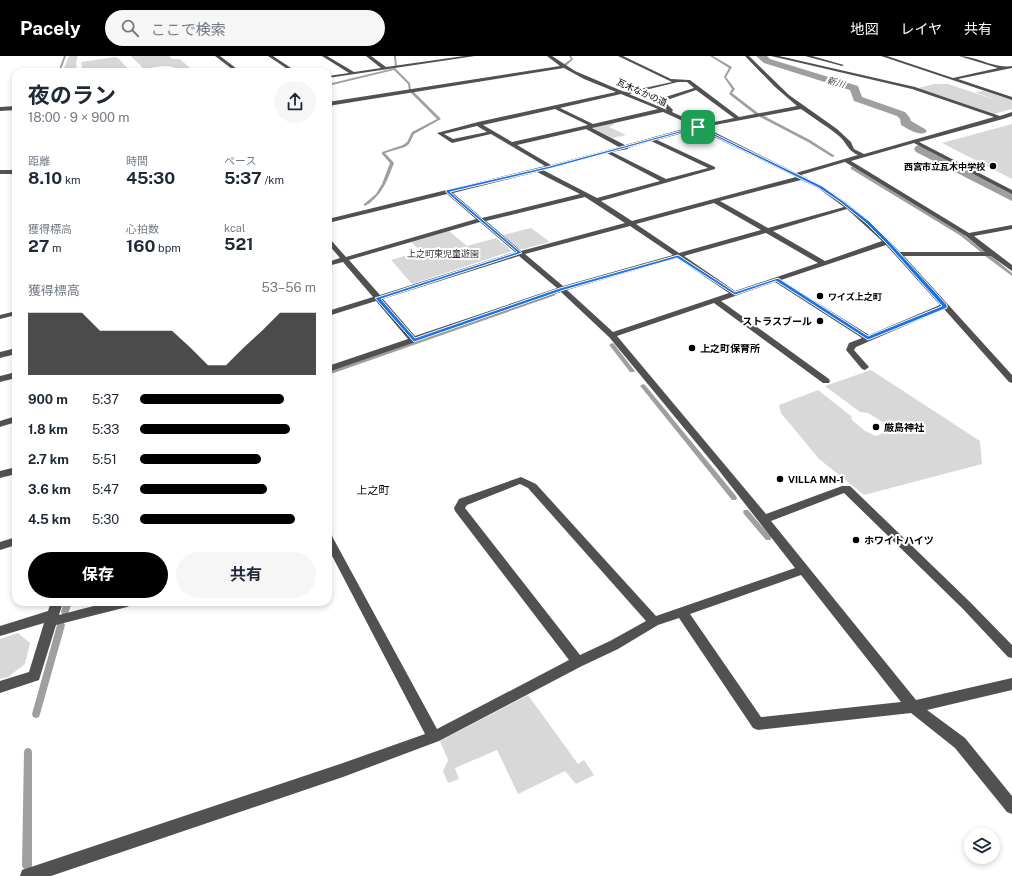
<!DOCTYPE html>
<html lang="ja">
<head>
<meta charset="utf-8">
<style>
	:root { --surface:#fff; --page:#f6f6f7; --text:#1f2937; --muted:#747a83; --accent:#000 }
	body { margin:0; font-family:"Public Sans","Noto Sans JP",sans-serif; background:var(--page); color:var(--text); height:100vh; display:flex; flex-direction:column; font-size:15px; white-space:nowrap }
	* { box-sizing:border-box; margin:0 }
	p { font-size:13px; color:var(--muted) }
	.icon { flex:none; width:22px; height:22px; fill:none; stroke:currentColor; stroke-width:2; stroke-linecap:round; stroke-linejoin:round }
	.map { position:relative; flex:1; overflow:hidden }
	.details { position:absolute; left:12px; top:12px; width:320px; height:538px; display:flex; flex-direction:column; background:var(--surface); border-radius:12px; box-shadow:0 2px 6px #0003 }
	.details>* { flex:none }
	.buttons { position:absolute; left:964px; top:772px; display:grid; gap:8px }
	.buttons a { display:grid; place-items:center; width:36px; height:36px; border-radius:50%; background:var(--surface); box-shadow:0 2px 6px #0003; font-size:20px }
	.pin { position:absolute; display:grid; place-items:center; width:34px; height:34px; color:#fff; margin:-17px; border-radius:8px; box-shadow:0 2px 6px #0006 }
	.round { display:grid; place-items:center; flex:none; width:42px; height:42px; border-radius:21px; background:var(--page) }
	.headline { display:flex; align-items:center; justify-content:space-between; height:68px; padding:0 16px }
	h1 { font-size:22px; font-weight:700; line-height:30px }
	.metrics { display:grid; grid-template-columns:repeat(3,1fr); gap:6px; height:68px; padding:4px 16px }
	.metrics div { display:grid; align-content:center }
	.metrics b { font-size:17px; font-weight:700 }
	.metrics small { font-size:11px; font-weight:400 }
	.metrics p { font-size:11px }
	.chart { height:112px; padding:8px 16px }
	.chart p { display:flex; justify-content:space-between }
	.chart svg { width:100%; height:72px; margin-top:4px; fill:var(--accent); opacity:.7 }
	.button { display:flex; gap:8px; margin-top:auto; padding:8px 16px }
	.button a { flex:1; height:46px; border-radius:24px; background:var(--accent); color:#fff; font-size:16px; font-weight:700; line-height:46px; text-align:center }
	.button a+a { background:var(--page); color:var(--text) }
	ul { padding:0 16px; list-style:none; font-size:13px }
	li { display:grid; grid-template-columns:64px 48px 1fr; align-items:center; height:30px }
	li i { height:10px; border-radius:5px; background:var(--accent) }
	header { display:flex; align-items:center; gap:24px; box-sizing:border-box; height:56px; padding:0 20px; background:var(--accent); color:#fff }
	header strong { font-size:19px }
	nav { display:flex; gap:22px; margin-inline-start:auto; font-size:14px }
	.search { width:280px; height:36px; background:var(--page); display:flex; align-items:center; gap:10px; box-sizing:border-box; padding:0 14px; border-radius:22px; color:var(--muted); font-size:15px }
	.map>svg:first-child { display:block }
	.green { fill:#d8d8d8 }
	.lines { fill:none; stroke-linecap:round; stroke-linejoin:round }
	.stream { fill:#9f9f9f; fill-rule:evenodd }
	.canal { fill:#9f9f9f; fill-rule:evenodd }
	.minor { fill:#515151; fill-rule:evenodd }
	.route { fill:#1a73e8; stroke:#fff; fill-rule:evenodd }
	.poi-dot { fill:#000; stroke:#fff; stroke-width:1.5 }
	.labels { text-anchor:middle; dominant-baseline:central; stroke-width:4; stroke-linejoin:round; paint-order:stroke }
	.far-water-label { font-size:9px; font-style:italic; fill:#404040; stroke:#fff }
	.far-street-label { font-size:9px; fill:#000; stroke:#fff }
	.far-poi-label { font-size:9px; font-weight:bold; fill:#000; stroke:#fff; text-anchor:end }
	.far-park-label { font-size:9px; fill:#2f2f2f; stroke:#fff }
	.poi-label { font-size:10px; font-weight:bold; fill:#000; stroke:#fff; text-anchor:start }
	.neighbourhood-label { font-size:11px; fill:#000; stroke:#fff }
</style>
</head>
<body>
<header>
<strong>Pacely</strong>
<div class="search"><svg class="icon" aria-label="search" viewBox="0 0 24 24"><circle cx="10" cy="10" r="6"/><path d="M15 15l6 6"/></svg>ここで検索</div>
<nav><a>地図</a><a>レイヤ</a><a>共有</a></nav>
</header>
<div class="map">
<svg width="1012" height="820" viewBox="0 0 1012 820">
	<rect width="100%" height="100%" fill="#fff"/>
	<g class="green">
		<polygon points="69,0 78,0 76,6 77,16 62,16"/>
		<path d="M131 0H169L172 3H180L194 16H181C171 6 157 11 144 13Z"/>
		<polygon points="115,1 118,2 130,15 83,16 81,6"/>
		<polygon points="934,28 948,28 999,45 975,36 983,35 1012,44 1012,53 994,58 918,32"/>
		<polygon points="612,67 615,68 609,71 626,79 613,82 594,73 594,71"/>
		<polygon points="1012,68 1012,123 942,87"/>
		<polygon points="531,172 550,186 523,193 519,193 503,179"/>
		<polygon points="449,175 467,190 496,182 512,195 412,228 391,204 421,195 411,186"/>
		<polygon points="871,314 980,385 982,408 864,439 819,403 781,357 779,349 818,334 851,360 852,364 865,375 876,380 890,374 889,370 868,357 860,356 825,330"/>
		<polygon points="18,577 30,587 25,608 8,621 0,623 0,583"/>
		<polygon points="528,639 578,708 584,704 594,719 576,728 565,715 518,738 497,694 455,712 459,723 448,727 443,715 448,704 440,685"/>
	</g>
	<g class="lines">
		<g class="stream">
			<polygon points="64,0 66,0 60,16 58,16"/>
			<polygon points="394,0 396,0 397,11 395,10"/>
			<polygon points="569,0 571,0 573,3 566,10 564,10 564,8 571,3"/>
			<polygon points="710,0 713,0 732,11 726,21 735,33 732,37 758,57 758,59 756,59 729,38 732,33 724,21 729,12"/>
			<polygon points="395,12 410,27 411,35 409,35 408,28 394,14 328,30 328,28"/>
			<polygon points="228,13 229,13 230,16 228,16 227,14"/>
			<path d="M411 35H413L441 63 414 78 409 88 405 91 385 97 394 107C388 122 384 135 372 145 369 148 367 149 364 150V148L376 138 382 128 390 107 382 98V96L403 89 407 86 412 76 437 63 411 37Z"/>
			<polygon points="760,59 762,59 810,84 835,100 832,101 808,86 760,61"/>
			<polygon points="851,111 853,111 963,178 985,196 982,197 961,180 851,113"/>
			<polygon points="985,198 989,198 1012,217 1012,220 985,200"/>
			<polygon points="552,238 554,238 556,239 328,319 328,315"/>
			<polygon points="612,287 614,288 634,314 635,315 634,316 630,316 610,290 609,289"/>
			<polygon points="643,328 645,329 736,440 737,442 736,444 732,444 641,331 640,330"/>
			<polygon points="744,454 748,454 770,480 771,482 770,484 766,484 744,458 743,456"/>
			<polygon points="64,546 72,546 68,558 65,559 62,558 61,556"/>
			<polygon points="61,566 64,567 65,569 40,658 39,661 36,662 33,661 32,658 57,569 58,567"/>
			<polygon points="28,692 31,693 32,696 32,810 30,813 27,815 24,813 22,810 24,696 25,693"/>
		</g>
		<g class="canal">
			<path d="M756 0H767L770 3 858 30 862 41 905 56 910 62 911 65 925 73 927 75 925 77C917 79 908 73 901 69L900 63 897 60 854 45 850 34 764 7Z"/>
			<polygon points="920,89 1012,136 1012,145 916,96 914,93 916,90"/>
		</g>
		<g class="minor">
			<polygon points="215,0 220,0 241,16 236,16"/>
			<polygon points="268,0 273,0 297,16 292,16"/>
			<polygon points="322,0 327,0 354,16 381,12 366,0 371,0 386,11 464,0 475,0 328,22 328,20 349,17"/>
			<path d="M547 0H552L575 15 622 35 626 36 672 26 618 0H623L671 23 690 24 739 61 797 50 774 30 745 0H749L789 39 837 73 851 86 854 93 864 98 994 61 912 33 771 0H779L915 31 1000 60 1012 56V60L1003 63 919 86 1012 134V138L914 87 851 105 969 177 1012 169V173L974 180 1012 209V215L991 200H904L1012 319V327L1009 326 944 253 856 291 854 294 869 311 865 314 862 313 846 294 849 287 862 282 775 226 721 245 829 323 830 325 829 327H823L714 247 617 280 766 458 842 430H850L970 546 1012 589V602L1008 601 962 552 844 437 771 465 916 644 1012 622V634L927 654 965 682 1012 740V758L1007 756 955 692 911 657 758 674 753 672 679 562 658 569 618 593 582 610 439 685 343 721 51 820H20L22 814 343 707 425 678 328 492V478L332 479 333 482 437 673 569 604 455 455 454 452 459 443 521 421 536 428 656 560 795 512 717 412 609 281 561 236 328 316V310L408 283 376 245 328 260V255L373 241 343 206 328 210V206L340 202 328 188V182L330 183 346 201 476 163 447 138 328 167V163L545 110 491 78 452 87 437 77 478 66 616 36 584 23 564 12 328 50V46L560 10ZM678 26H687L694 32 659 43V45L667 54 629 38ZM696 34 734 62 700 69 672 56 673 54 664 45ZM621 38 658 53 593 68 560 52ZM555 53 588 69 512 86 483 69ZM801 53C813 62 827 70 839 80 848 88 846 93 858 99L796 117 704 71ZM663 56 694 70 625 89 592 72ZM477 70 487 76 453 83 444 78ZM586 73 619 91 551 109 517 89ZM698 73 796 121 632 165 601 145 715 113V111L657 84ZM651 85 708 112 666 123 612 96 628 93V92ZM607 97 660 125 597 142 543 114ZM845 106 966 180 985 196H900C871 164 839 138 801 119ZM537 116 580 138 482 162 453 137ZM801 124 818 132 844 151 768 172 720 145ZM585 141 625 167 521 195 486 165ZM714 147 761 174 679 197 636 168ZM847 153 882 185 825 205 773 175ZM480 166 515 196 380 239 349 204ZM630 170 673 199 563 230 525 198ZM766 177 818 207 735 235 684 200ZM886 189 940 249 869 279 781 224ZM519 200 557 232 415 280 383 243ZM677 202 729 237 613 276 567 234ZM520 428 528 432 646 565 610 585 580 599 465 452 467 449ZM801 519 901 646 761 661 690 558Z"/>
			<polygon points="805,0 812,0 844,9 842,10"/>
			<path d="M881 0H887L953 22 998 12 959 0C977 0 994 13 1012 10V12L958 23 1012 41V44Z"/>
			<polygon points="16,50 16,54 0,55 0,51"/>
			<rect x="0" y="114" width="16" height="4"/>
			<polygon points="16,255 16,259 0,263 0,259"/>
			<polygon points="16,292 16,298 0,302 0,296"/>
			<polygon points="16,316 16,322 0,326 0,320"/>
			<polygon points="16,360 16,366 0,371 0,365"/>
			<polygon points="16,411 16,418 0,422 0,415"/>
			<polygon points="16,481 16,489 0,494 0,486"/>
			<polygon points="51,546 63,546 59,559 109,546 133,546 131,549 127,551 56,569 39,624 0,637 0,625 29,616 44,567 0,580 0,570 48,555"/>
		</g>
	</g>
	<path class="route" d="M698 70 822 130 843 145 869 165 889 185 947 249V252L868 284 776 225 735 239 677 202 564 234 414 286 375 242 517 196 446 136V134L550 110ZM698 72 819 132 840 146 866 167 886 187 942 250 868 280 778 222 735 236 678 199 560 232 415 282 381 243 522 197 450 136 552 112Z"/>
	<g class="poi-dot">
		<circle cx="993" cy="110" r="4"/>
		<circle cx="820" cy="240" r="4"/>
		<circle cx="820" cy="265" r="4"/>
		<circle cx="692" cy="292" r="4"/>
		<circle cx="876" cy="371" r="4"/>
		<circle cx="780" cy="423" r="4"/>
		<circle cx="856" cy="484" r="4"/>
	</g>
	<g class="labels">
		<g class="far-water-label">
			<text transform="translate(836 26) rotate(17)">新川</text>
		</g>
		<g class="far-street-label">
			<text transform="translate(642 36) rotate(24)">瓦木なかの道</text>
		</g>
		<g class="far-poi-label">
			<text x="985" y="110">西宮市立瓦木中学校</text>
			<text x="828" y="240" text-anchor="start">ワイズ上之町</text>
		</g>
		<g class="far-park-label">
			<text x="443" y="197">上之町東児童遊園</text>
		</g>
		<g class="poi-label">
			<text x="812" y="265" text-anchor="end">ストラスブール</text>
			<text x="700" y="292">上之町保育所</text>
			<text x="884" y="371">厳島神社</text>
			<text x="788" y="423">VILLA MN-1</text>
			<text x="864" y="484">ホワイトハイツ</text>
		</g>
		<g class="neighbourhood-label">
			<text x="373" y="434">上之町</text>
		</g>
	</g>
</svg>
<div class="buttons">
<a><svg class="icon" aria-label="layers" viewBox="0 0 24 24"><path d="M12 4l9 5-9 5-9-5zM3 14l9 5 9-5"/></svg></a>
</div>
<div class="pin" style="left:698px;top:71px;background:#1e9e55"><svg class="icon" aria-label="arrive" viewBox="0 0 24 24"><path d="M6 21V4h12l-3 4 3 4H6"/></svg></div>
<section class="details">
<div class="headline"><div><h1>夜のラン</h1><p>18:00 · 9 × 900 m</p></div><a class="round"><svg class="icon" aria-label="share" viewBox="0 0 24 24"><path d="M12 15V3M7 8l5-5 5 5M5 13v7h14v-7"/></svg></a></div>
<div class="metrics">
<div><p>距離</p><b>8.10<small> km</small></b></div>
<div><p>時間</p><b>45:30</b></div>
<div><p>ペース</p><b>5:37<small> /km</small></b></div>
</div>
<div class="metrics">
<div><p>獲得標高</p><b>27<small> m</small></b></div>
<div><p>心拍数</p><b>160<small> bpm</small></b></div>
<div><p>kcal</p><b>521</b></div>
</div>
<div class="chart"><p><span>獲得標高</span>53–56 m</p>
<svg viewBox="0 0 160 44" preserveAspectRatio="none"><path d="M0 44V6L10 6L20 6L30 6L40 17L50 17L60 17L70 17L80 17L90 27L100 38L110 38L120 27L130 17L140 6L150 6L160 6V44z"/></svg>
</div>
<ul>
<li><b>900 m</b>5:37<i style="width:82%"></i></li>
<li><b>1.8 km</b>5:33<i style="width:85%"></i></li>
<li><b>2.7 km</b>5:51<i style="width:69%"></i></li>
<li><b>3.6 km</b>5:47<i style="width:72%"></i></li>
<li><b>4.5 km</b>5:30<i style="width:88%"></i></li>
</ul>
<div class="button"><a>保存</a><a>共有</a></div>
</section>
</div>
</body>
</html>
